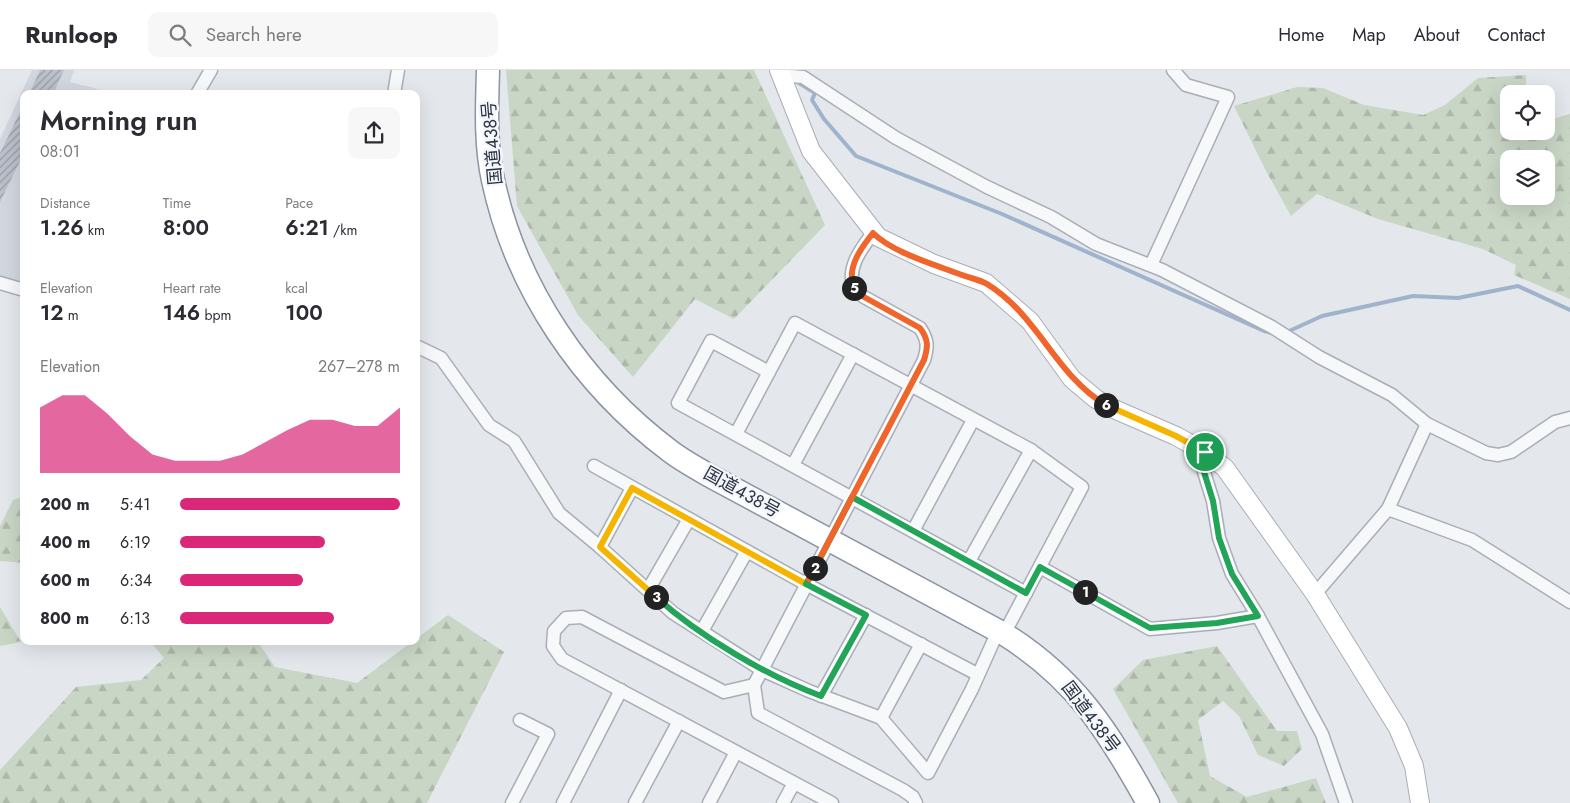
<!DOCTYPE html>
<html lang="en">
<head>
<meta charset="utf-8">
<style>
	:root { --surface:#fff; --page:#f7f7f7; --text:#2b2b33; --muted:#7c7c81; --line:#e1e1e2; --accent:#db2777 }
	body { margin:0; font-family:Jost,"Noto Sans JP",sans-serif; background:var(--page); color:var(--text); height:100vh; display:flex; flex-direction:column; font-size:19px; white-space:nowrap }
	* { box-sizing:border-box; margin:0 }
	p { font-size:16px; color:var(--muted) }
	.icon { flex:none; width:28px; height:28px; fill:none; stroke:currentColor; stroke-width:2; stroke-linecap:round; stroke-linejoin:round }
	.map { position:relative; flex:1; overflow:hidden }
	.sheet { position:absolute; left:20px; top:20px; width:400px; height:555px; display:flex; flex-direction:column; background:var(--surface); border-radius:10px; box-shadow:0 5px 20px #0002 }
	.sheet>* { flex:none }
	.fabs { position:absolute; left:1500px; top:15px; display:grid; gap:10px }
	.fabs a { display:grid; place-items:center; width:55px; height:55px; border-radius:10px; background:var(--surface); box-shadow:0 5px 20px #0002; font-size:25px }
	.pin { position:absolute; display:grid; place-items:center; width:42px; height:42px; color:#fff; margin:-21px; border:2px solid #fff; border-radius:50%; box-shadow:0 1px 5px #0007 }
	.km { position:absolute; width:25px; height:25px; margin:-12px; border-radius:50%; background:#222; color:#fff; font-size:14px; line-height:25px; text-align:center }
	.round { display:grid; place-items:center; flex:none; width:52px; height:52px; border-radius:10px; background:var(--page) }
	.overview { display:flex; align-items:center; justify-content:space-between; height:85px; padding:0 20px }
	h1 { font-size:28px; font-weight:600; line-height:38px }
	.metrics { display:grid; grid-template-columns:repeat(3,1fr); gap:8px; height:85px; padding:5px 20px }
	.metrics div { display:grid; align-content:center }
	.metrics b { font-size:21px; font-weight:600 }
	.metrics small { font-size:14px; font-weight:400 }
	.metrics p { font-size:14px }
	.chart { height:140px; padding:10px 20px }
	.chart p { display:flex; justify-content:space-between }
	.chart svg { width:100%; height:90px; margin-top:5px; fill:var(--accent); opacity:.7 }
	ul { padding:0 20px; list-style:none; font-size:16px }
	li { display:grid; grid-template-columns:80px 60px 1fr; align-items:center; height:38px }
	li i { height:12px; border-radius:6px; background:var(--accent) }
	header { display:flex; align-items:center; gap:30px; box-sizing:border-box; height:70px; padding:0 25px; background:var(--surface); border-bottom:1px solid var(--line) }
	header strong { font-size:24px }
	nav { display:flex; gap:28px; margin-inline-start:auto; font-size:18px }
	.search { width:350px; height:45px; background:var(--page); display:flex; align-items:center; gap:12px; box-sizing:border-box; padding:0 18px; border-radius:10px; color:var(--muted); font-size:19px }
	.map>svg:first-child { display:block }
	.built { fill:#d2d6de }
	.forest { fill:url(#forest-firs); fill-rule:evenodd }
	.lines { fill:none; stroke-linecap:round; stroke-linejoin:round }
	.stream { stroke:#9fb4cc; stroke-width:4 }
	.building { fill:url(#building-hatch) }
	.street-casing { stroke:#a9aeb7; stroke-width:15 }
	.secondary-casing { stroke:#a9aeb7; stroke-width:20 }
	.highway-casing { stroke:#8b94a3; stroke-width:25 }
	.street { stroke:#f7f8fa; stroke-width:12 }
	.secondary { stroke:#fff; stroke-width:18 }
	.highway { stroke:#fff; stroke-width:22 }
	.split-1-casing { stroke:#fff; stroke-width:10 }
	.split-2-casing { stroke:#fff; stroke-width:10 }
	.split-3-casing { stroke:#fff; stroke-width:10 }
	.split-4-casing { stroke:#fff; stroke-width:10 }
	.split-5-casing { stroke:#fff; stroke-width:10 }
	.split-6-casing { stroke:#fff; stroke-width:10 }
	.split-7-casing { stroke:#fff; stroke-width:10 }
	.split-1 { stroke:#22a559; stroke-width:6 }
	.split-2 { stroke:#22a559; stroke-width:6 }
	.split-3 { stroke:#f5b400; stroke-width:6 }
	.split-4 { stroke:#22a559; stroke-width:6 }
	.split-5 { stroke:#f0652b; stroke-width:6 }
	.split-6 { stroke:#f0652b; stroke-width:6 }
	.split-7 { stroke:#f5b400; stroke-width:6 }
	.labels { text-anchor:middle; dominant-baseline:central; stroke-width:5; stroke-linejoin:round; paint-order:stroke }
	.street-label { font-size:18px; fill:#2b3445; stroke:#f4f6f9 }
</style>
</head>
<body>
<header>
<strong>Runloop</strong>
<div class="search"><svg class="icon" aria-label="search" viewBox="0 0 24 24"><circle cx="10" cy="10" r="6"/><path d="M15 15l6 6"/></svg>Search here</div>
<nav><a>Home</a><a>Map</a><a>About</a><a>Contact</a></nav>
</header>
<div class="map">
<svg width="1570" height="733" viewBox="0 0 1570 733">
	<defs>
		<pattern id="forest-firs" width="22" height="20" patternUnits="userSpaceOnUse" patternTransform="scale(1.25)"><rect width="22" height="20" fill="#c9d6c5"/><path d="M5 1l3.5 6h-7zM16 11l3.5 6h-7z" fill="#adb8ab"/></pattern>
		<pattern id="building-hatch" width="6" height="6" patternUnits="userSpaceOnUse" patternTransform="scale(1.25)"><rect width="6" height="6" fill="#bbc0ca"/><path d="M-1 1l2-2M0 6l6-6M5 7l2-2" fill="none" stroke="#989da6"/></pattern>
	</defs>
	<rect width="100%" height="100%" fill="#e4e7ec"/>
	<polygon class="built" points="32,0 74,0 70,12 117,24 24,24 24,213 0,206 0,69"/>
	<g class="forest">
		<polygon points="506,0 754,0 825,155 734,249 695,229 633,307 578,245 517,136"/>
		<path d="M1526 5V24H1509V61H1546V51L1570 44V229L1514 205 1516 195 1483 179 1378 149 1317 124 1291 146 1265 99 1234 36 1297 17 1323 18 1364 35 1423 45 1445 35 1478 8ZM1509 89H1546V126H1509Z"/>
		<polygon points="24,426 24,493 0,491 0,456 13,430"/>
		<polygon points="0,537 21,572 0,576"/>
		<polygon points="448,545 504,582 427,733 0,733 0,700 76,617 141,610 164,588 150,571 257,571 275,597 357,613 413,571 416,571 416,569"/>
		<polygon points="1217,576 1277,661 1297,661 1302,679 1284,696 1258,685 1239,646 1223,631 1198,650 1210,706 1247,727 1316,708 1326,733 1178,733 1113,619 1143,590"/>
	</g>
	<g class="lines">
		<g class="stream">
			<polyline points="797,8 799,13 815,23 812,30 824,49 856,86 1002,144 1264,261 1273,263"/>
			<polyline points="1287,262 1322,246 1413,226 1458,228 1518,216 1570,240"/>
		</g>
	</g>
	<g class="building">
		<polygon points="40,0 64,0 53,24 29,24"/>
		<polygon points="24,34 24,83 0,132 0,83"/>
	</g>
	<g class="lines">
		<g class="street-casing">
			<g id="street">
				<polyline points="783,8 790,6 803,7 896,68 987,117 1051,147 1096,174 1162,200 1272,257 1319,287 1392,325 1427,354 1486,383 1498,385 1511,382 1555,352 1570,348"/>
				<polyline points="197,24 211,0"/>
				<polyline points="394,24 398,0"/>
				<path d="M873 163C861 179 846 198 854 219L864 227 920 258C928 270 928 277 924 290L754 615 758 643 903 720 913 727 916 733"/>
				<polyline points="1151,195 1228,27 1186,15 1173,0"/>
				<polyline points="0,213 24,220"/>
				<polyline points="416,276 441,288 489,355 514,371 559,443 600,477"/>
				<polyline points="769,302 711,271 678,333 1026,523"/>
				<polyline points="736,364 795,253 1031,380 1082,417 1004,564"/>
				<polyline points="1205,382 1204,402 1213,431 1219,468 1232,504 1258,546 1322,664 1346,733"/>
				<polyline points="793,395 853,284"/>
				<polyline points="594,396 806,514 977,604"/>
				<polyline points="632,418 600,477 673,543 762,600 809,621 881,648 928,703 972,619 998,561"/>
				<polyline points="1388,439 1472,470 1570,532"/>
				<polyline points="913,461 973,350"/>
				<polyline points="969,491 1031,380"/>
				<polyline points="1040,497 1150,559 1217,553 1258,546"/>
				<polyline points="648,520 689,449"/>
				<polyline points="1315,524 1388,439 1427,354"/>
				<polyline points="702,561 747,481"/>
				<polyline points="754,615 724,622 582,547 566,548 554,561 553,576 562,589 832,733"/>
				<polyline points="821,626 866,545"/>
				<polyline points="881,648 921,574"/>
				<polyline points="512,733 548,664 520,650"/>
				<polyline points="563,733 621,620"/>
				<polyline points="635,733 679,651"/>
				<polyline points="709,733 736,682"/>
				<polyline points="783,733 794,713"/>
			</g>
		</g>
		<g class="secondary-casing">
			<polyline id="secondary" points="779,0 811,81 878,167 934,194 986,213 1030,251 1072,309 1096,329 1114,339 1176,366 1205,382 1225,398 1315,524 1398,658 1414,696 1420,733"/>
		</g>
		<g class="highway-casing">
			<path id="highway" d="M488 0C487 36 485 74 493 110 516 218 582 315 670 381 683 391 698 399 712 407L1004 564C1076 609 1108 661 1148 733"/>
		</g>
		<use href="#street" class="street"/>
		<use href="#secondary" class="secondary"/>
		<use href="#highway" class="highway"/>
	</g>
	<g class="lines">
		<g class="split-1-casing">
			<polyline id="split-1" points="1085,522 1150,558 1217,553 1258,546 1232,504 1219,468 1213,431 1204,402 1205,382"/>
		</g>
		<g class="split-2-casing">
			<polyline id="split-2" points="815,498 852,427 1026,523 1040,497 1085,522"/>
		</g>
		<g class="split-3-casing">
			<polyline id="split-3" points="656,527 600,477 632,418 806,514 815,498"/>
		</g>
		<g class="split-4-casing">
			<path id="split-4" d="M656 527C699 566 767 606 821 626L866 545 806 514 809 509"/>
		</g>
		<g class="split-5-casing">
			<path id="split-5" d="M809 509 924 290C928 277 929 270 920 258L864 227 854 218"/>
		</g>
		<g class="split-6-casing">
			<path id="split-6" d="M854 218C846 198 861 178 873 163 893 183 936 195 962 205 970 208 980 210 987 214 1038 245 1056 306 1106 335"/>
		</g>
		<g class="split-7-casing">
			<polyline id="split-7" points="1106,335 1176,366 1205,382"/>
		</g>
		<use href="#split-1" class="split-1"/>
		<use href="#split-2" class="split-2"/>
		<use href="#split-3" class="split-3"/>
		<use href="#split-4" class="split-4"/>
		<use href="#split-5" class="split-5"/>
		<use href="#split-6" class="split-6"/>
		<use href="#split-7" class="split-7"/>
	</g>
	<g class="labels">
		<g class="street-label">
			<text transform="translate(492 73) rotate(-95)">国道438号</text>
			<text transform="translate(742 422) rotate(29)">国道438号</text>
			<text transform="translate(1091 647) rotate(53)">国道438号</text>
		</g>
	</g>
</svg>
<div class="fabs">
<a><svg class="icon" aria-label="locate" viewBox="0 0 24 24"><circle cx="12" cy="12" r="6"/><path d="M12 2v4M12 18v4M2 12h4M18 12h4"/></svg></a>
<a><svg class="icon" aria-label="layers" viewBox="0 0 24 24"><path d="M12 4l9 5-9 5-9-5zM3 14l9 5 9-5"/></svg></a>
</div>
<div class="pin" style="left:1205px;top:382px;background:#1e9e55"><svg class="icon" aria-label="arrive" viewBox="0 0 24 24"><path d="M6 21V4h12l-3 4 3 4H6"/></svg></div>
<b class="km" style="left:1085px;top:522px">1</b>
<b class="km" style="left:815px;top:498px">2</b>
<b class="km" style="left:656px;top:527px">3</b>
<b class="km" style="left:854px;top:218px">5</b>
<b class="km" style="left:1106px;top:335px">6</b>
<section class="sheet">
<div class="overview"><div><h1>Morning run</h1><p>08:01</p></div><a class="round"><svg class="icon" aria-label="share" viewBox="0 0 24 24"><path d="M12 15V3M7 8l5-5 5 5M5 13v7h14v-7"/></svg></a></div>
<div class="metrics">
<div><p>Distance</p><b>1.26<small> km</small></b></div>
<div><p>Time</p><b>8:00</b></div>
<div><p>Pace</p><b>6:21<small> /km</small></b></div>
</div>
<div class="metrics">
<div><p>Elevation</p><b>12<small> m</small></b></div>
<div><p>Heart rate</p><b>146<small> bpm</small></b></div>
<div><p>kcal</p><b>100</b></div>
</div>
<div class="chart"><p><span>Elevation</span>267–278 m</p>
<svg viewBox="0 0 160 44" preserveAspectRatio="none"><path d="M0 44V12L10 6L20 6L30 15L40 26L50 35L60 38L70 38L80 38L90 35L100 29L110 23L120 18L130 18L140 21L150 21L160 12V44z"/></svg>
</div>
<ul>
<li><b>200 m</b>5:41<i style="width:100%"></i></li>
<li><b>400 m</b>6:19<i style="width:66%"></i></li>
<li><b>600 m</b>6:34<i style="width:56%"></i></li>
<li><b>800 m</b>6:13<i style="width:70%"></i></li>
</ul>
</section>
</div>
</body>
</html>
